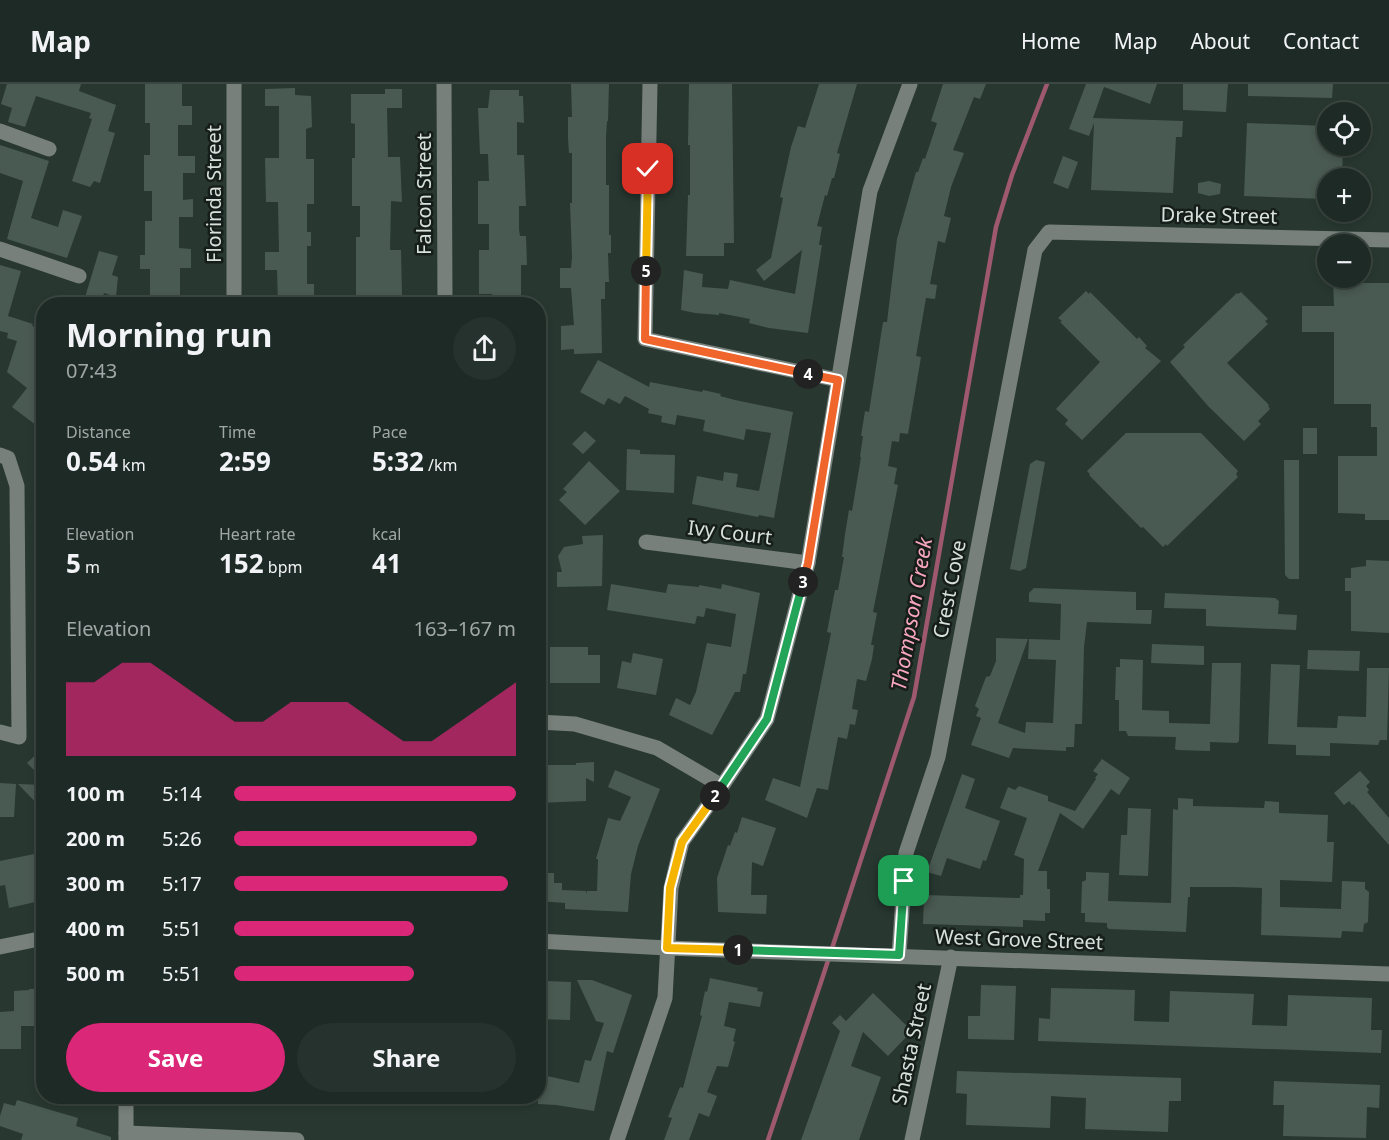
<!DOCTYPE html>
<html lang="en">
<head>
<meta charset="utf-8">
<style>
	:root { --surface:#1e2a25; --page:#26322d; --text:#f1f3f6; --muted:#a1a7a7; --line:#3c4642; --accent:#db2777 }
	body { margin:0; font-family:"Noto Sans",sans-serif; background:var(--page); color:var(--text); height:100vh; display:flex; flex-direction:column; font-size:22px; white-space:nowrap }
	* { box-sizing:border-box; margin:0 }
	p { font-size:20px; color:var(--muted) }
	.icon { flex:none; width:33px; height:33px; fill:none; stroke:currentColor; stroke-width:2; stroke-linecap:round; stroke-linejoin:round }
	.map { position:relative; flex:1; overflow:hidden }
	.details { position:absolute; left:36px; top:213px; width:510px; height:807px; display:flex; flex-direction:column; background:var(--surface); border-radius:24px; box-shadow:0 3px 9px #0003,0 0 0 2px var(--line) }
	.details>* { flex:none }
	.buttons { position:absolute; left:1317px; top:18px; display:grid; gap:12px }
	.buttons a { display:grid; place-items:center; width:54px; height:54px; border-radius:50%; background:var(--surface); box-shadow:0 3px 9px #0003,0 0 0 2px var(--line); font-size:30px }
	.pin { position:absolute; display:grid; place-items:center; width:51px; height:51px; color:#fff; margin:-26px; border-radius:12px; box-shadow:0 3px 9px #0006 }
	.km { position:absolute; width:30px; height:30px; margin:-15px; border-radius:50%; background:#222; color:#fff; font-size:16px; line-height:30px; text-align:center }
	.round { display:grid; place-items:center; flex:none; width:63px; height:63px; border-radius:32px; background:var(--page) }
	.headline { display:flex; align-items:center; justify-content:space-between; height:102px; padding:0 30px }
	h1 { font-size:33px; font-weight:700; line-height:45px }
	.metrics { display:grid; grid-template-columns:repeat(3,1fr); gap:9px; height:102px; padding:6px 30px }
	.metrics div { display:grid; align-content:center }
	.metrics b { font-size:26px; font-weight:700 }
	.metrics small { font-size:16px; font-weight:400 }
	.metrics p { font-size:16px }
	.chart { height:168px; padding:12px 30px }
	.chart p { display:flex; justify-content:space-between }
	.chart svg { width:100%; height:108px; margin-top:6px; fill:var(--accent); opacity:.7 }
	.button { display:flex; gap:12px; margin-top:auto; padding:12px 30px }
	.button a { flex:1; height:69px; border-radius:36px; background:var(--accent); color:#fff; font-size:24px; font-weight:700; line-height:69px; text-align:center }
	.button a+a { background:var(--page); color:var(--text) }
	ul { padding:0 30px; list-style:none; font-size:20px }
	li { display:grid; grid-template-columns:96px 72px 1fr; align-items:center; height:45px }
	li i { height:15px; border-radius:8px; background:var(--accent) }
	header { display:flex; align-items:center; gap:36px; box-sizing:border-box; height:84px; padding:0 30px; background:var(--surface); border-bottom:2px solid var(--line) }
	header strong { font-size:28px }
	nav { display:flex; gap:33px; margin-inline-start:auto; font-size:21px }
	.map>svg:first-child { display:block }
	.lines { fill:none; stroke-linecap:round; stroke-linejoin:round }
	.stream { stroke:#9e586f; stroke-width:4.5 }
	.building { fill:#495a52 }
	.minor { stroke:#78807c; stroke-width:15 }
	.split-1-casing { stroke:#fff; stroke-width:12 }
	.split-2-casing { stroke:#fff; stroke-width:12 }
	.split-3-casing { stroke:#fff; stroke-width:12 }
	.split-4-casing { stroke:#fff; stroke-width:12 }
	.split-5-casing { stroke:#fff; stroke-width:12 }
	.split-6-casing { stroke:#fff; stroke-width:12 }
	.split-1 { stroke:#22a559; stroke-width:8 }
	.split-2 { stroke:#f5b400; stroke-width:8 }
	.split-3 { stroke:#22a559; stroke-width:8 }
	.split-4 { stroke:#f0652b; stroke-width:8 }
	.split-5 { stroke:#f0652b; stroke-width:8 }
	.split-6 { stroke:#f5b400; stroke-width:8 }
	.labels { text-anchor:middle; dominant-baseline:central; stroke-width:5; stroke-linejoin:round; paint-order:stroke }
	.street-label { font-size:20px; fill:#d8e2dd; stroke:#161d1a }
	.water-label { font-size:21px; font-style:italic; fill:#f9a7c0; stroke:#161d1a }
</style>
</head>
<body>
<header>
<strong>Map</strong>
<nav><a>Home</a><a>Map</a><a>About</a><a>Contact</a></nav>
</header>
<div class="map">
<svg width="1389" height="1056" viewBox="0 0 1389 1056">
	<rect width="100%" height="100%" fill="#283831"/>
	<g class="lines">
		<polyline class="stream" points="768,1056 822,895 914,613 996,143 1012,91 1047,0"/>
	</g>
	<g class="building">
		<polygon points="7,0 81,0 79,7 116,21 108,47 115,49 100,99 94,97 90,103 72,97 92,35 89,34 91,29 36,12 25,43 8,38 12,24 1,20"/>
		<polygon points="145,0 182,0 182,22 192,22 192,41 178,41 178,72 195,72 195,89 183,89 183,116 193,115 193,133 179,133 179,164 191,165 191,184 180,184 180,220 150,220 150,185 140,185 140,171 145,171 145,137 152,137 152,107 144,107 144,71 150,71 150,39 145,39"/>
		<polygon points="571,0 609,0 608,37 607,37 606,52 606,101 609,101 609,151 611,151 611,169 608,169 609,198 605,198 605,215 601,215 602,269 574,270 574,265 561,266 561,242 574,241 571,204 560,204 560,184 571,184 572,173 570,119 572,119 572,69 569,69 568,54 568,33 572,33"/>
		<polygon points="689,0 732,0 734,159 724,159 724,172 686,172 688,111 690,111 690,61 688,61"/>
		<polygon points="819,0 857,0 837,69 840,70 834,94 832,94 827,112 825,111 817,142 822,143 819,161 822,161 808,249 769,244 749,239 750,235 719,229 719,231 695,229 681,226 684,186 703,190 702,203 728,205 730,196 795,210 802,166 764,197 756,186 771,174 783,114 780,113 791,63 798,42 805,44"/>
		<polygon points="943,0 986,0 980,15 974,13 953,66 964,69 951,103 944,132 951,134 945,159 938,157 930,200 937,201 935,215 926,214 916,272 921,273 908,350 900,349 899,358 892,357 888,382 897,384 894,400 898,401 873,528 877,529 871,561 874,561 872,575 866,597 857,595 852,625 858,626 855,641 850,640 847,655 838,653 828,706 817,704 807,734 765,716 773,694 800,703 831,549 827,548 835,506 838,506 844,473 842,473 845,450 849,426 852,427 861,373 860,373 863,352 861,352 865,327 869,328 883,238 887,238 897,155 916,88 918,88 923,74 925,75 937,39 931,37"/>
		<polygon points="1086,0 1157,0 1150,20 1104,3 1093,34 1183,37 1182,53 1176,53 1173,109 1091,106 1094,39 1089,52 1069,45"/>
		<polygon points="1183,0 1228,0 1226,28 1183,26"/>
		<polygon points="1248,0 1333,0 1332,14 1248,12"/>
		<polygon points="295,4 295,11 311,12 312,43 306,45 306,75 314,75 314,120 307,120 307,148 311,148 311,162 307,162 307,200 314,200 314,220 278,220 277,186 265,186 265,168 279,168 278,118 266,118 265,74 279,74 279,22 265,22 265,5"/>
		<polygon points="385,5 402,5 402,24 387,24 388,73 400,73 402,118 391,117 390,166 401,166 402,211 390,211 390,220 362,220 362,213 356,213 356,153 360,153 360,122 352,122 352,74 355,74 355,40 351,39 351,10 385,10"/>
		<polygon points="490,6 519,6 519,12 523,12 524,39 517,38 517,71 524,71 526,122 519,122 519,146 520,152 526,152 527,181 521,181 521,220 492,220 492,210 479,210 479,166 489,166 489,140 478,140 478,97 489,97 488,70 480,70 478,24 488,24"/>
		<polygon points="1247,39 1328,42 1328,62 1343,62 1342,94 1327,94 1326,115 1244,112"/>
		<polygon points="0,61 49,77 31,134 58,143 63,126 82,132 67,174 7,155 23,97 0,89"/>
		<polygon points="1063,72 1078,78 1068,105 1053,99"/>
		<polygon points="1209,97 1221,100 1220,110 1209,112 1198,109 1198,99"/>
		<polygon points="99,167 118,172 112,191 118,193 116,213 104,209 101,220 83,220"/>
		<polygon points="0,181 21,187 8,232 33,240 32,242 44,245 44,260 34,288 44,296 44,347 12,323 27,304 7,288 17,257 7,254 8,249 0,247"/>
		<polygon points="1333,194 1351,194 1352,199 1389,199 1389,436 1365,436 1365,430 1338,429 1338,372 1377,372 1377,343 1371,343 1371,320 1334,320 1334,248 1302,248 1302,222 1334,222"/>
		<polygon points="1086,207 1089,210 1090,208 1137,255 1139,253 1147,262 1145,264 1161,277 1082,356 1065,340 1068,336 1056,325 1100,278 1060,238 1062,237 1058,234"/>
		<polygon points="1241,208 1268,235 1265,237 1268,240 1227,279 1269,321 1268,322 1270,325 1258,337 1261,340 1244,357 1208,322 1170,278 1185,263 1183,261 1237,209 1238,210"/>
		<polygon points="598,276 649,303 650,298 702,308 703,306 721,310 720,312 735,316 793,328 774,434 759,431 758,433 692,420 697,392 723,397 724,388 738,390 736,403 759,407 771,349 746,345 744,356 703,347 705,336 677,331 675,341 661,338 662,332 648,329 649,325 625,312 620,320 608,314 604,321 580,308"/>
		<rect x="1303" y="344" width="14" height="26"/>
		<polygon points="585,347 596,357 583,370 572,360"/>
		<polygon points="1126,349 1201,349 1238,387 1236,390 1238,393 1167,462 1166,460 1163,463 1143,443 1141,444 1089,391 1090,390 1087,387"/>
		<polygon points="627,365 640,366 640,370 675,371 674,409 626,406"/>
		<polygon points="1036,376 1045,378 1026,484 1020,487 1010,485 1030,380"/>
		<polygon points="1284,376 1299,376 1299,495 1289,495 1285,491"/>
		<polygon points="589,377 620,407 585,441 559,416 567,408 563,405"/>
		<polygon points="603,451 602,502 557,503 557,488 562,488 558,472 564,463 583,460 582,452"/>
		<polygon points="1366,476 1389,477 1389,549 1351,547 1351,507 1345,507 1345,494 1351,494 1351,484 1366,482"/>
		<polygon points="611,500 666,509 668,500 699,503 699,501 721,505 722,500 760,509 746,590 743,590 740,608 735,608 712,651 669,631 676,614 690,621 696,608 707,559 731,563 736,530 706,524 704,533 697,532 695,540 607,526"/>
		<polygon points="1034,504 1136,508 1136,526 1152,526 1151,540 1087,538 1084,563 1082,640 1075,640 1074,663 1066,663 1066,667 1013,664 1009,674 971,661 981,634 976,632 979,625 975,622 986,593 990,592 996,577 996,554 1028,555 998,639 1025,649 1026,638 1053,639 1056,576 1028,575 1029,555 1060,556 1061,520 1029,518 1029,509"/>
		<polygon points="1165,509 1275,514 1279,517 1278,530 1297,531 1296,546 1206,542 1206,525 1164,524"/>
		<polygon points="1152,560 1204,562 1204,581 1151,579"/>
		<polygon points="550,563 588,563 588,571 600,571 600,599 550,599"/>
		<polygon points="1308,566 1360,567 1359,587 1307,585"/>
		<polygon points="633,569 663,575 656,611 617,604 622,577 631,579"/>
		<polygon points="1120,575 1143,576 1142,626 1169,627 1169,639 1210,640 1212,579 1241,579 1239,657 1237,659 1210,658 1210,667 1177,666 1175,665 1176,653 1128,652 1126,647 1119,647 1119,616 1115,616 1116,583 1120,583"/>
		<polygon points="1271,580 1300,581 1297,643 1337,644 1338,632 1366,633 1367,584 1389,584 1387,656 1380,656 1378,661 1330,659 1330,672 1296,671 1296,661 1268,660"/>
		<polygon points="44,663 44,696 27,679"/>
		<polygon points="1102,675 1130,694 1119,711 1111,705 1083,745 1060,729 1038,787 1047,787 1047,805 1050,805 1050,829 1045,829 1045,837 1023,836 1023,843 923,840 924,811 1020,814 1020,811 1023,811 1024,775 1014,771 1027,734 1000,724 1008,703 1015,706 1019,702 1048,712 1048,717 1075,727 1096,695 1095,694 1098,690 1093,687"/>
		<polygon points="594,678 594,698 586,694 586,717 538,719 538,681 576,681 576,679"/>
		<polygon points="615,686 660,705 638,762 631,790 628,828 565,825 565,819 538,817 538,789 554,789 554,799 562,799 562,806 586,807 586,810 587,807 597,807 598,775 596,775 608,734 620,737 631,713 608,703"/>
		<polygon points="1360,687 1370,698 1366,702 1369,706 1367,708 1389,734 1389,761 1353,720 1352,721 1349,717 1344,721 1334,709"/>
		<polygon points="962,690 975,695 965,724 1000,737 986,777 983,776 980,785 947,774 941,792 927,788"/>
		<polygon points="0,699 16,700 14,733 0,733"/>
		<polygon points="18,700 44,701 44,727"/>
		<polygon points="1178,714 1193,715 1193,722 1264,724 1265,717 1279,718 1279,729 1328,731 1327,758 1334,758 1332,798 1280,796 1280,823 1341,825 1342,797 1365,798 1365,805 1369,808 1368,838 1364,840 1363,848 1342,847 1341,854 1261,851 1262,804 1235,803 1190,803 1190,813 1188,813 1186,848 1109,845 1107,843 1107,839 1085,838 1085,829 1081,829 1082,798 1086,796 1086,788 1109,789 1108,817 1171,819 1173,725 1178,726"/>
		<polygon points="1128,724 1151,725 1148,792 1119,791 1121,751 1127,751"/>
		<polygon points="742,733 776,744 763,782 752,778 751,811 767,811 766,830 718,828 717,794 728,761 730,762 735,748 737,749"/>
		<polygon points="44,768 44,816 9,824 5,801 0,802 0,777"/>
		<polygon points="710,894 758,904 757,907 763,908 760,923 729,918 724,942 736,945 733,957 735,958 728,983 717,982 707,1008 717,1012 709,1033 699,1029 689,1056 664,1056 672,1034 668,1033 680,1003 683,1004 702,932 700,931 705,907 707,908"/>
		<polygon points="577,896 592,896 632,911 613,969 607,967 594,1027 556,1021 538,1020 538,990 579,999 585,976 591,977 604,939 596,937"/>
		<polygon points="546,897 571,898 570,936 538,935 538,899 546,900"/>
		<polygon points="981,901 1016,902 1014,956 968,955 968,932 980,932"/>
		<polygon points="1051,904 1135,906 1134,937 1169,938 1170,907 1254,910 1252,941 1287,942 1288,911 1372,914 1371,946 1382,946 1381,969 1038,957 1039,934 1050,935"/>
		<polygon points="29,905 44,905 44,931 38,931 38,942 21,942 21,965 0,965 0,928 14,927 14,907 29,906"/>
		<polygon points="873,909 912,947 888,972 863,948 851,982 881,993 859,1056 801,1056 840,947 832,939 840,931 846,937"/>
		<polygon points="957,987 1181,994 1181,1017 1169,1017 1168,1048 1085,1045 1086,1014 1065,1013 1051,1012 1050,1044 966,1041 967,1010 956,1009"/>
		<polygon points="1274,997 1380,1001 1379,1024 1367,1023 1366,1054 1283,1052 1284,1021 1273,1021"/>
		<polygon points="17,1016 78,1034 76,1042 111,1053 111,1056 21,1056 23,1050 0,1042 0,1032 4,1019 15,1022"/>
	</g>
	<g class="lines">
		<g class="minor">
			<polyline points="234,0 234,220"/>
			<polyline points="444,0 445,220"/>
			<polyline points="650,0 645,255 838,296"/>
			<polyline points="0,47 49,65"/>
			<polyline points="0,165 79,192"/>
			<polyline points="0,371 8,374 17,402 19,653 0,648"/>
			<polyline points="646,458 808,479"/>
			<polyline points="538,638 575,640 657,664 722,702"/>
			<polyline points="538,857 667,864 1389,890"/>
			<polyline points="0,863 44,854"/>
			<polyline points="899,871 906,769 938,673 1035,166 1049,148 1389,156"/>
			<polyline points="126,1012 126,1056"/>
			<polyline points="126,1049 297,1056"/>
			<polyline points="617,1056 665,914 671,804 682,758 722,702 767,635 808,479 870,107 910,0"/>
			<polyline points="912,1056 951,873"/>
		</g>
	</g>
	<g class="lines">
		<g class="split-1-casing">
			<polyline id="split-1" points="738,866 899,871 904,797"/>
		</g>
		<g class="split-2-casing">
			<polyline id="split-2" points="715,712 682,758 670,804 667,864 738,866"/>
		</g>
		<g class="split-3-casing">
			<polyline id="split-3" points="715,712 767,635 803,498"/>
		</g>
		<g class="split-4-casing">
			<polyline id="split-4" points="803,498 808,479 838,296 808,290"/>
		</g>
		<g class="split-5-casing">
			<polyline id="split-5" points="646,187 645,255 808,290"/>
		</g>
		<g class="split-6-casing">
			<polyline id="split-6" points="646,187 648,85"/>
		</g>
		<use href="#split-1" class="split-1"/>
		<use href="#split-2" class="split-2"/>
		<use href="#split-3" class="split-3"/>
		<use href="#split-4" class="split-4"/>
		<use href="#split-5" class="split-5"/>
		<use href="#split-6" class="split-6"/>
	</g>
	<g class="labels">
		<g class="street-label">
			<text transform="translate(213 110) rotate(-90)">Florinda Street</text>
			<text transform="translate(423 110) rotate(-90)">Falcon Street</text>
			<text transform="translate(1219 131) rotate(1)">Drake Street</text>
			<text transform="translate(730 448) rotate(7)">Ivy Court</text>
			<text transform="translate(949 505) rotate(-79)">Crest Cove</text>
			<text transform="translate(1019 855) rotate(2)">West Grove Street</text>
			<text transform="translate(911 960) rotate(-78)">Shasta Street</text>
		</g>
		<g class="water-label">
			<text transform="translate(911 530) rotate(-80)">Thompson Creek</text>
		</g>
	</g>
</svg>
<div class="buttons">
<a><svg class="icon" aria-label="locate" viewBox="0 0 24 24"><circle cx="12" cy="12" r="6"/><path d="M12 2v4M12 18v4M2 12h4M18 12h4"/></svg></a>
<a>+</a>
<a>−</a>
</div>
<div class="pin" style="left:904px;top:797px;background:#1e9e55"><svg class="icon" aria-label="arrive" viewBox="0 0 24 24"><path d="M6 21V4h12l-3 4 3 4H6"/></svg></div>
<div class="pin" style="left:648px;top:85px;background:#d93025"><svg class="icon" aria-label="check" viewBox="0 0 24 24"><path d="M5 12l5 5 9-10"/></svg></div>
<b class="km" style="left:738px;top:866px">1</b>
<b class="km" style="left:715px;top:712px">2</b>
<b class="km" style="left:803px;top:498px">3</b>
<b class="km" style="left:808px;top:290px">4</b>
<b class="km" style="left:646px;top:187px">5</b>
<section class="details">
<div class="headline"><div><h1>Morning run</h1><p>07:43</p></div><a class="round"><svg class="icon" aria-label="share" viewBox="0 0 24 24"><path d="M12 15V3M7 8l5-5 5 5M5 13v7h14v-7"/></svg></a></div>
<div class="metrics">
<div><p>Distance</p><b>0.54<small> km</small></b></div>
<div><p>Time</p><b>2:59</b></div>
<div><p>Pace</p><b>5:32<small> /km</small></b></div>
</div>
<div class="metrics">
<div><p>Elevation</p><b>5<small> m</small></b></div>
<div><p>Heart rate</p><b>152<small> bpm</small></b></div>
<div><p>kcal</p><b>41</b></div>
</div>
<div class="chart"><p><span>Elevation</span>163–167 m</p>
<svg viewBox="0 0 160 44" preserveAspectRatio="none"><path d="M0 44V14L10 14L20 6L30 6L40 14L50 22L60 30L70 30L80 22L90 22L100 22L110 30L120 38L130 38L140 30L150 22L160 14V44z"/></svg>
</div>
<ul>
<li><b>100 m</b>5:14<i style="width:100%"></i></li>
<li><b>200 m</b>5:26<i style="width:86%"></i></li>
<li><b>300 m</b>5:17<i style="width:97%"></i></li>
<li><b>400 m</b>5:51<i style="width:64%"></i></li>
<li><b>500 m</b>5:51<i style="width:64%"></i></li>
</ul>
<div class="button"><a>Save</a><a>Share</a></div>
</section>
</div>
</body>
</html>
